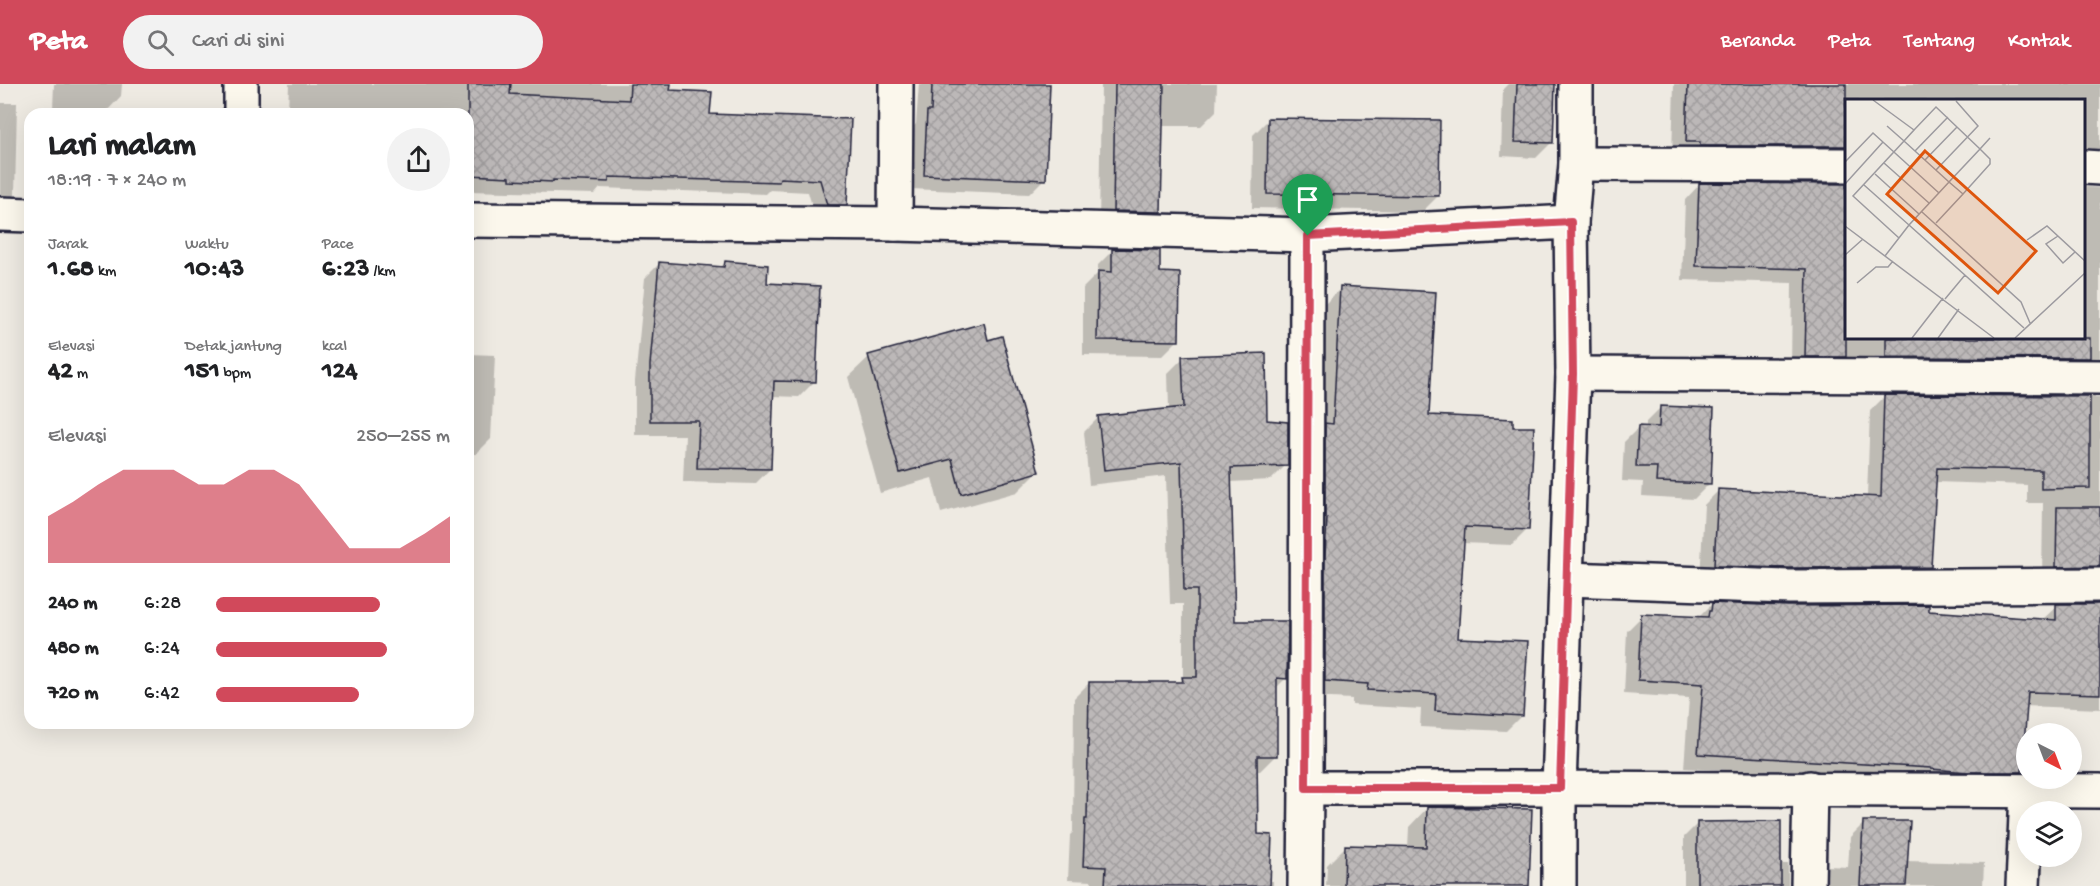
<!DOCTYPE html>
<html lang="id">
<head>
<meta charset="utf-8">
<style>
	:root { --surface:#fff; --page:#f2f2f2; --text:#202124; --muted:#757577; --accent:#d1495b }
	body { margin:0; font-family:"Gochi Hand",sans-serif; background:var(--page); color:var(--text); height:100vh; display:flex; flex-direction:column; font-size:22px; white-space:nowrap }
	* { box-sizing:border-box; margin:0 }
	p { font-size:20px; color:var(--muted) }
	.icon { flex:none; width:33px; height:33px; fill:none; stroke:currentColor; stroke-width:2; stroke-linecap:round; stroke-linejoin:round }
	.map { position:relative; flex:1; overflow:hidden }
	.drawer { position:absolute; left:24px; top:24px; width:450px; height:621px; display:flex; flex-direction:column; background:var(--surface); border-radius:18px; box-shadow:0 6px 24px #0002 }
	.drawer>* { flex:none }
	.needle { width:39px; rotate:138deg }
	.fabs { position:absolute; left:2016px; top:639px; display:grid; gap:12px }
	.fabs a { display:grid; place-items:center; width:66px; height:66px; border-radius:50%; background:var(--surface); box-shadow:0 6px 24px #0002; font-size:30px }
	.pin { position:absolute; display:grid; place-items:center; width:51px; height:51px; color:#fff; margin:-62px -26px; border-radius:50% 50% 50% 0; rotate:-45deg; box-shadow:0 0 6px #0007 }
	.pin .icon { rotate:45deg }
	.round { display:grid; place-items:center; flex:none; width:63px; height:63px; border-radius:32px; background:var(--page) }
	.head { display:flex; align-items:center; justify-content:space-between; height:102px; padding:0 24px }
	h1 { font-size:33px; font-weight:800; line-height:45px }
	.figures { display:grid; grid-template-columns:repeat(3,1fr); gap:9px; height:102px; padding:6px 24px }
	.figures div { display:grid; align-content:center }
	.figures b { font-size:26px; font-weight:800 }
	.figures small { font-size:16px; font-weight:400 }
	.figures p { font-size:16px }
	.chart { height:168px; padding:12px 24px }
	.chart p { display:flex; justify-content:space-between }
	.chart svg { width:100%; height:108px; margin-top:6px; fill:var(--accent); opacity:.7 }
	ul { padding:0 24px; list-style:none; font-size:20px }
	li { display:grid; grid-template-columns:96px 72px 1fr; align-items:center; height:45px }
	li i { height:15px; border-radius:8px; background:var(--accent) }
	header { display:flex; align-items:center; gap:36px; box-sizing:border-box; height:84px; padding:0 30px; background:var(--accent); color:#fff }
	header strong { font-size:28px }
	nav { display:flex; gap:33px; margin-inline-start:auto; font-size:21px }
	.search { width:420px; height:54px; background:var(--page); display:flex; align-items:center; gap:15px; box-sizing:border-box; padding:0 21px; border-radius:33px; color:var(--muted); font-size:22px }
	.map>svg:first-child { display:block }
	.shadow { fill:#0003 }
	.building { fill:url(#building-cross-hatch); stroke:#22223b; stroke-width:1.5 }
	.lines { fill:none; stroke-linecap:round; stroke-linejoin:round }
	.minor-casing { stroke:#22223b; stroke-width:38 }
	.minor { stroke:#fbf7ec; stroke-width:33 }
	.route-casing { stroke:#fff; stroke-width:12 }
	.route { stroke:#d1495b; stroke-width:8 }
	.inset-road { fill:none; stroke:#9c9a9f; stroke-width:1.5 }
	.view { fill:#de560e; fill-opacity:0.15; stroke:#de560e; stroke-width:3 }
	.inset-edge { fill:none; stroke:#22223b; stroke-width:3 }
</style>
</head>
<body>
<header>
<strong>Peta</strong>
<div class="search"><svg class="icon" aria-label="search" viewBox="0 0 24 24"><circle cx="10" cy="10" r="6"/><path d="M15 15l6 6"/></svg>Cari di sini</div>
<nav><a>Beranda</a><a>Peta</a><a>Tentang</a><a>Kontak</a></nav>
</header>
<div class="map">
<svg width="2100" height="802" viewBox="0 0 2100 802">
	<defs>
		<pattern id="building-cross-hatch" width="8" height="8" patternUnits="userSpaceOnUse" patternTransform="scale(1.5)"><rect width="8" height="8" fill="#bcb8b8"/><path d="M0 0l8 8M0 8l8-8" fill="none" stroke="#a19e9f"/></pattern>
	</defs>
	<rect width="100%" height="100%" fill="#eeeae2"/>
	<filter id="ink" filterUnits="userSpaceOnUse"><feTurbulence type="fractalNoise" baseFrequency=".0167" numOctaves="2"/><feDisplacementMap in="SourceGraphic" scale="12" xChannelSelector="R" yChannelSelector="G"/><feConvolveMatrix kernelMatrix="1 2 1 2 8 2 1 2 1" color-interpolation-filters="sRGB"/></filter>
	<g filter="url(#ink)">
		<g class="shadow">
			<polygon points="54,0 122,0 121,12 107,27 53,25"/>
			<polygon points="289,0 669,0 669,8 709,32 849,36 845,120 833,132 815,132 808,108 770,106 766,110 600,104 595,110 468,107 468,30 269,30 273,26 288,27"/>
			<polygon points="919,0 1049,0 1044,95 1029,110 910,105 913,43 916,40"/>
			<polygon points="1101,0 1217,0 1216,27 1201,42 1161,42 1160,128 1145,143 1099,141"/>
			<polygon points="1508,0 1553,0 1551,59 1536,74 1501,72 1503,5"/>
			<polygon points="1674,0 2100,0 2100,88 2084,79 2084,16 1846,16 1846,85 1672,72"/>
			<polygon points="0,19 17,19 15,111 0,126"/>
			<polygon points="1268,36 1438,112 1423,127 1252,124 1253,51"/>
			<polygon points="1699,101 1846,101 1846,254 2084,254 2084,103 2100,104 2100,297 1791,287 1792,199 1682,196 1685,116"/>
			<polygon points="1113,166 1159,190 1177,257 1162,272 1083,271 1083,204 1098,189 1098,181"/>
			<polygon points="660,179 720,184 725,179 765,201 814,298 799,313 772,312 770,385 755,400 683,398 685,351 635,351 635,297 645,194"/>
			<polygon points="1341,204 1428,332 1528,445 1512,461 1462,459 1457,555 1522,631 1506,647 1420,643 1421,625 1352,621 1352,615 1310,613 1318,349 1325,220"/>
			<polygon points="987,258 1037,388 1017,408 941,429 932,394 880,409 848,293 869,273"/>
			<polygon points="468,270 495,271 491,355 476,370 468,370"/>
			<polygon points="1183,274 1266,338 1286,381 1271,396 1230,398 1234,539 1286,594 1276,604 1275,672 1260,687 1255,687 1257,751 1268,797 1273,797 1273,802 1091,802 1092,797 1068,796 1070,751 1073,748 1074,614 1089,599 1178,599 1183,595 1183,520 1170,520 1166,392 1089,401 1084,348 1099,333 1169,326 1168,289"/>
			<polygon points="1885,312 2100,313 2100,505 2042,497 2043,419 2027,419 2027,401 1934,398 1930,483 1915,498 1700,496 1704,421 1719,406 1867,413 1870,327"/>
			<polygon points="1661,323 1709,400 1694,415 1642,412 1643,398 1622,397 1624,358 1639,343 1646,344 1646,338"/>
			<polygon points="1712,520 1927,529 2042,536 2057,522 2100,521 2100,625 2025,622 2021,687 2006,702 1684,684 1689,614 1624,610 1627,547 1642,532 1698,534"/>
			<polygon points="1427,724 1527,802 1326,802 1327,781 1346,762 1408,764 1409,743"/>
			<polygon points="1698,739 1780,780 1788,780 1788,802 1684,802 1684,753"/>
			<polygon points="1864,739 1906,777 1984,779 1983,802 1813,802 1813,796 1828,782 1848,783 1850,753"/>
		</g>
		<g class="building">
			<polygon points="468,0 511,0 510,10 629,16 630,0 671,0 670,6 712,8 710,30 851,35 847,121 827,121 820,96 780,94 779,98 609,93 609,98 553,96 553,98 510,96 510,93 468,91"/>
			<polygon points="932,0 1050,0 1046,96 924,91 927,27 931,27"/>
			<polygon points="1115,0 1164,0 1161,128 1113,127"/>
			<polygon points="1517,0 1555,0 1553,59 1515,58"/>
			<polygon points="1688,0 1846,0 1846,62 1700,62 1700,58 1686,58"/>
			<polygon points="1268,34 1440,36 1439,112 1267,110"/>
			<polygon points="1699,99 1846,100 1846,273 1805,273 1807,185 1696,182"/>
			<polygon points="1112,165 1160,166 1160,188 1180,189 1179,257 1097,256 1098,187 1112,188"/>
			<polygon points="725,177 768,181 767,199 820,202 816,298 774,297 771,385 697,384 699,337 650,337 650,281 659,178 724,183"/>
			<polygon points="1340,202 1436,208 1429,331 1513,335 1513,343 1534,343 1529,446 1465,443 1458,554 1528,557 1523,632 1435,627 1436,610 1367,606 1368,600 1325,597 1325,473 1327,434 1325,434 1325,339 1333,340"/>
			<polygon points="984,239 988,256 1002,252 1039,388 961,410 952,375 900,389 868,271"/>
			<polygon points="1886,254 2090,254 2090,274 1886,273"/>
			<polygon points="1266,269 1267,336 1288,338 1288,382 1231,384 1235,537 1288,537 1287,595 1277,594 1277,672 1257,672 1258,750 1272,751 1270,802 1105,802 1106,783 1083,782 1085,735 1087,735 1089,598 1183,598 1182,593 1197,593 1197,506 1184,506 1181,378 1104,386 1098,332 1184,323 1182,272"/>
			<polygon points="1884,311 2090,312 2090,404 2041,405 2041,386 1937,384 1931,483 1789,484 1714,482 1718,405 1881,413"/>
			<polygon points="1660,322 1714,324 1711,400 1656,398 1657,383 1636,383 1638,342 1659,343"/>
			<polygon points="2057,423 2100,423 2100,482 2056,483"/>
			<polygon points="1712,519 1788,522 1929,521 1929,527 2056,536 2056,520 2100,520 2100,610 2028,608 2022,688 1969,688 1931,685 1931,684 1698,670 1703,600 1638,596 1641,530 1708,533 1709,527 1711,527"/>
			<polygon points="1427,723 1532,725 1529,802 1344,802 1345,761 1426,763"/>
			<polygon points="1781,737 1781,802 1697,802 1697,738"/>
			<polygon points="1863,737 1910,737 1906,802 1860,802"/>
		</g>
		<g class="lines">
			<g class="minor-casing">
				<g id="minor">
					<polyline points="1576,0 1576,80 1571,138 1573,290 1559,704 2100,707"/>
					<polyline points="241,30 241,0"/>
					<polyline points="1576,80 1846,81"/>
					<polyline points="2084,83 2100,84"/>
					<polyline points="0,130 30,131"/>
					<polyline points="468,136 895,140 1307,151 1571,138"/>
					<polyline points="895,140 896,0"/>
					<polyline points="1307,151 1306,704 1559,704 1559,802"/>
					<polyline points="1573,290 2100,293"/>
					<polyline points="1567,495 1789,503 2100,501"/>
					<polyline points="1305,802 1306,704"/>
					<polyline points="1808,802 1810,704"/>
					<polyline points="2023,802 2027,707"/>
				</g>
			</g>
			<use href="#minor" class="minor"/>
		</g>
	</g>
	<g class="lines" filter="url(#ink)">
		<g class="route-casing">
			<polygon id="route" points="1571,138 1573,290 1560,704 1306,704 1308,152"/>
		</g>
		<use href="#route" class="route"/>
	</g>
	<g transform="translate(1845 15)">
		<rect width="240" height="240" fill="#eeeae2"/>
		<path class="inset-road" d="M28 1 69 31 59 42 104 83 64 126 179 229M42 27 59 42 8 97 54 139M69 31 91 8 135 50 104 83 118 95 91 124M70 52 103 18M80 61 112 28M0 63 28 34 94 94M39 64 84 104M91 71 133 27 111 2M30 75 74 115M0 85 38 43M19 86 64 126 40 157M118 95 145 65V60L135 50 145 39M77 113 176 203 185 224M0 127 149 239M213 137 201 145 218 164 230 153M182 141 202 127 240 162M0 156 18 140M12 184 31 168H43L48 162M100 200 120 176M67 239 98 199M93 239 114 210M170 239 240 174"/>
		<path class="view" d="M80 52 191 152 153 194 42 95Z"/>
		<rect width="240" height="240" class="inset-edge"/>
	</g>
</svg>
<div class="fabs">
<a><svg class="needle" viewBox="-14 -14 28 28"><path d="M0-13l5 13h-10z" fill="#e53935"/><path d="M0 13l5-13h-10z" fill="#757577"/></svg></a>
<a><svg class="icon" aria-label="layers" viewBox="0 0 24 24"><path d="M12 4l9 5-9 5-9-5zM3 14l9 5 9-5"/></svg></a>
</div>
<div class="pin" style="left:1308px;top:152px;background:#1e9e55"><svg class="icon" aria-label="arrive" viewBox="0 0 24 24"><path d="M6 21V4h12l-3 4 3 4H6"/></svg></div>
<section class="drawer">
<div class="head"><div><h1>Lari malam</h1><p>18:19 · 7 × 240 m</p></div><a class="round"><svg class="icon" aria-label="share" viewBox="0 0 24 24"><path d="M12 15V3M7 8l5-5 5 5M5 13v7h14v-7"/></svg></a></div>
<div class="figures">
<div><p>Jarak</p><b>1.68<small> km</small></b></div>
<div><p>Waktu</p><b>10:43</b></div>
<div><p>Pace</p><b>6:23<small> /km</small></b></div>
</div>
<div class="figures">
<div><p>Elevasi</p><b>42<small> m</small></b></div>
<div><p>Detak jantung</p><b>151<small> bpm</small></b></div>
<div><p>kcal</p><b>124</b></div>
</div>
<div class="chart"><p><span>Elevasi</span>250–255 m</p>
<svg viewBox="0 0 160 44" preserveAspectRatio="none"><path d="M0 44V25L10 19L20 12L30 6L40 6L50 6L60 12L70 12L80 6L90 6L100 12L110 25L120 38L130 38L140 38L150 32L160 25V44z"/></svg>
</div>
<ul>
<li><b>240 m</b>6:28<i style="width:70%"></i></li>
<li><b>480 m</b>6:24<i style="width:73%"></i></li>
<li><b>720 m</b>6:42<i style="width:61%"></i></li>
</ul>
</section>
</div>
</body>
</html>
